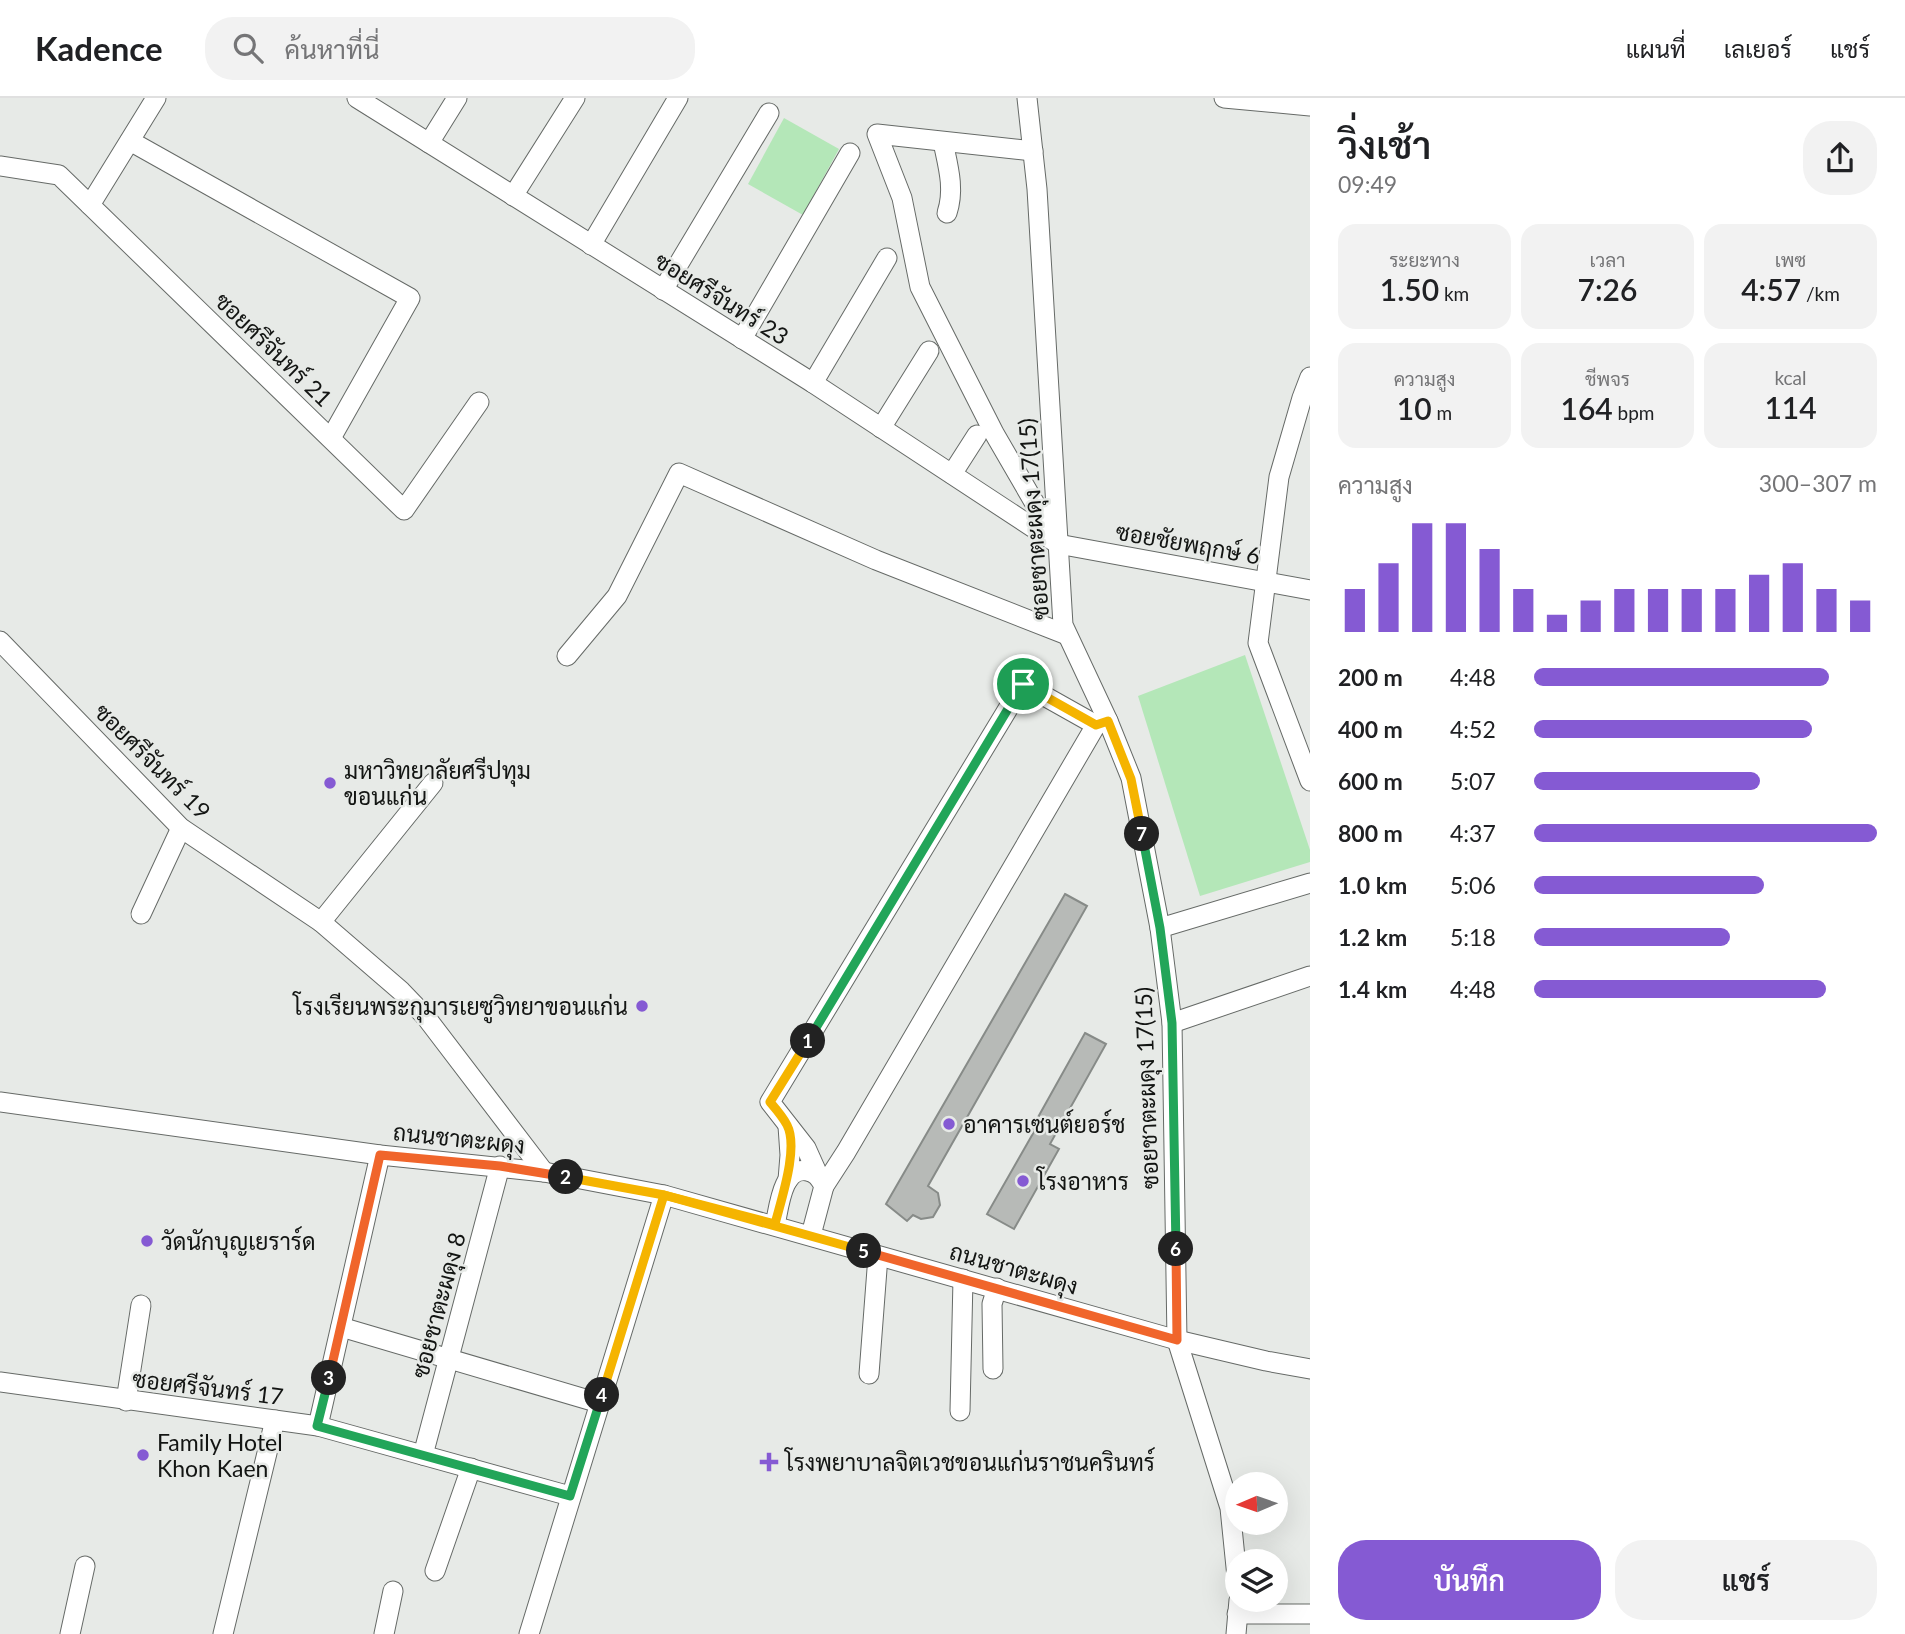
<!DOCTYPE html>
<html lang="th">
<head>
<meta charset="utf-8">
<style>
	:root { --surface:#fff; --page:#f2f2f2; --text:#202124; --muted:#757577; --line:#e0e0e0; --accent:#855ad3 }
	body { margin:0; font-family:Lato,Sarabun,sans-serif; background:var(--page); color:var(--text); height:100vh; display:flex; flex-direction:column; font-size:26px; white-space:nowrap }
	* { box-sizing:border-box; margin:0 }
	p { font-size:23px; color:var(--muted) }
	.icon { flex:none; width:38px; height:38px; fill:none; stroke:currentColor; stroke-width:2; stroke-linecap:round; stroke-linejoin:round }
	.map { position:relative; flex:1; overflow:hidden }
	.side { display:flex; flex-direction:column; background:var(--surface); width:595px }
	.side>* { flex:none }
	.needle { width:46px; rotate:268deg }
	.fabs { position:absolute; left:1225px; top:1374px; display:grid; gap:14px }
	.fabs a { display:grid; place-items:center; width:63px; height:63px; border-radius:50%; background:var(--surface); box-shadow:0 7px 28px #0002; font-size:35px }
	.pin { position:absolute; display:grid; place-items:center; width:60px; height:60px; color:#fff; margin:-30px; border:4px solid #fff; border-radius:50%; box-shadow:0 2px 7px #0007 }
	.km { position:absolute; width:35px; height:35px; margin:-18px; border-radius:50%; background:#222; color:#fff; font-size:19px; line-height:35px; text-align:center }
	.round { display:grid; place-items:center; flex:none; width:74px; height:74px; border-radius:28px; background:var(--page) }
	.headline { display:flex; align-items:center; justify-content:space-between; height:119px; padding:0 28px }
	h1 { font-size:38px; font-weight:600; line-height:52px }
	.stats { display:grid; grid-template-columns:repeat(3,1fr); gap:10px; height:119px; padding:7px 28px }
	.stats div { display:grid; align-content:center; border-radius:18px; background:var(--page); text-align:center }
	.stats b { font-size:30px; font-weight:600 }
	.stats small { font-size:19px; font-weight:400 }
	.stats p { font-size:19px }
	.chart { height:196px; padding:14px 28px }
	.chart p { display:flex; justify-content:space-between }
	.chart svg { width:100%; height:126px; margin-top:7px; stroke:var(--accent); stroke-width:6 }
	.primary-button { display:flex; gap:14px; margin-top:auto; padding:14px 28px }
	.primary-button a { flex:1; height:80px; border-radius:28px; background:var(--accent); color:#fff; font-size:28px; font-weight:600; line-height:80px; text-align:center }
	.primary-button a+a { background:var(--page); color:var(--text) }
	ul { padding:0 28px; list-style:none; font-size:23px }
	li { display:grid; grid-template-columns:112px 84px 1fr; align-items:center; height:52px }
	li i { height:18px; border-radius:9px; background:var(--accent) }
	header { display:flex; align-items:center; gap:42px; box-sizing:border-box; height:98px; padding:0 35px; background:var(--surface); border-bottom:2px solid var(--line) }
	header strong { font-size:33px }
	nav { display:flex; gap:38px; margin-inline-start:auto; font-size:24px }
	.search { width:490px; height:63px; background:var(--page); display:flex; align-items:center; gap:18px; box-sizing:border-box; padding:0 24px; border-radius:28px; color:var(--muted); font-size:26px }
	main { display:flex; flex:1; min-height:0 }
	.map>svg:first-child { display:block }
	.garden { fill:#b4e7b8 }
	.building { fill:#b7bab7; stroke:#878b88; stroke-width:2 }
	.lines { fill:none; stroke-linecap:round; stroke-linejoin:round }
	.minor-casing { stroke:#666a67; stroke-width:21 }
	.minor { stroke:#fff; stroke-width:19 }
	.split-1-casing { stroke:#fff; stroke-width:14 }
	.split-2-casing { stroke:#fff; stroke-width:14 }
	.split-3-casing { stroke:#fff; stroke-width:14 }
	.split-4-casing { stroke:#fff; stroke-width:14 }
	.split-5-casing { stroke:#fff; stroke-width:14 }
	.split-6-casing { stroke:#fff; stroke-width:14 }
	.split-7-casing { stroke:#fff; stroke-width:14 }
	.split-8-casing { stroke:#fff; stroke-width:14 }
	.split-1 { stroke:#22a559; stroke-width:9 }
	.split-2 { stroke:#f5b400; stroke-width:9 }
	.split-3 { stroke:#f0652b; stroke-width:9 }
	.split-4 { stroke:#22a559; stroke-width:9 }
	.split-5 { stroke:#f5b400; stroke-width:9 }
	.split-6 { stroke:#f0652b; stroke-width:9 }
	.split-7 { stroke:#22a559; stroke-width:9 }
	.split-8 { stroke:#f5b400; stroke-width:9 }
	.poi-dot { fill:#855ad3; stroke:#e7eae7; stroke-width:2.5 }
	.labels { text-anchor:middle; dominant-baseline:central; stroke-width:5; stroke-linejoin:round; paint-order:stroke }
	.street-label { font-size:23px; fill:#131513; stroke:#e7eae7 }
	.poi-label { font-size:23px; fill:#131513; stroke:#e7eae7; text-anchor:start }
</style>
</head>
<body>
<header>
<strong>Kadence</strong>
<div class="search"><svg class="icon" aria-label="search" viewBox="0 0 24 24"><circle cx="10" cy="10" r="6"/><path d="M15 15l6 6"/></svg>ค้นหาที่นี่</div>
<nav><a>แผนที่</a><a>เลเยอร์</a><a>แชร์</a></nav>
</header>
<main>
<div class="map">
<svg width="1310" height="1536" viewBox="0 0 1310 1536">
	<rect width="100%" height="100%" fill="#e7eae7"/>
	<g class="garden">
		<polygon points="784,20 839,51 803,117 748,86"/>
		<polygon points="1245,557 1310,752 1310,764 1200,798 1138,598"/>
	</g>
	<g class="building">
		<polygon points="1065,796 1087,808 928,1088 938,1095 940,1107 933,1119 921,1121 913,1117 907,1123 886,1106"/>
		<polygon points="1085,935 1106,946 1050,1046 1059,1051 1014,1131 987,1116 1035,1032 1032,1030"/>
	</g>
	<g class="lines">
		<g class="minor-casing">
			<g id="minor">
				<polyline points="357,0 813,285 1058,446 1310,492"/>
				<polyline points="1027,0 1037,91 1063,527 1108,623 1131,680 1160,830 1172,925 1177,1242 1230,1410 1237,1479"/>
				<polyline points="1224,0 1310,8"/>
				<polyline points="130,43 410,200 331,340"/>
				<path d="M943 44C948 68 955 91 947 115"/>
				<polyline points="429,45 457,0"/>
				<polyline points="1033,53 877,36 902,100 920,189 994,335 1056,442"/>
				<polyline points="0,68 59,77 404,412 479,304"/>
				<polyline points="513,98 575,0"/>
				<polyline points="90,107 156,0"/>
				<polyline points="591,147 678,0"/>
				<polyline points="663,192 769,15"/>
				<polyline points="742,241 850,55"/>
				<polyline points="1310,279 1302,300 1279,379 1258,545 1310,683"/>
				<polyline points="813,285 887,160"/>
				<polyline points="881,330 929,253"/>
				<polyline points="952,376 977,337"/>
				<polyline points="0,543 181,730 321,824 401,893 425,918 544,1074"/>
				<polyline points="567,558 617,498 679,375 876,462 1067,537"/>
				<polyline points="141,816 181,730"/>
				<polyline points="321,824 433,685"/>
				<polyline points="1160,830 1310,785"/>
				<polyline points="1172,925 1310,878"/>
				<polyline points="0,1004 380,1057 544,1074 664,1097 1177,1242 1266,1263 1310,1271"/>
				<polyline points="819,1079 806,1050 770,1004 1023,586 1096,627"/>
				<polyline points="788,1082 790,1057 788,1028"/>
				<polyline points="824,1088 846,1054 1096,627 1108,623"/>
				<path d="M775 1127C779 1110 782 1068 807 1073 816 1074 820 1081 824 1088L811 1137"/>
				<polyline points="341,1229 599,1305"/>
				<polyline points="993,1271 992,1206 997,1190"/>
				<polyline points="869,1276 878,1158"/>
				<polyline points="0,1284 318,1328 570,1398"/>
				<polyline points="126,1303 141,1207"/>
				<polyline points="960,1313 963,1181"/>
				<polyline points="318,1328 380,1057"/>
				<polyline points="423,1357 500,1068"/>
				<polyline points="435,1473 471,1370"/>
				<polyline points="1237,1516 1310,1516"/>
				<polyline points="70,1536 85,1468"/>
				<polyline points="223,1536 275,1322"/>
				<polyline points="384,1536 393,1493"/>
				<polyline points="529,1536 664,1097"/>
				<polyline points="1236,1536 1239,1502"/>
			</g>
		</g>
		<use href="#minor" class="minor"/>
	</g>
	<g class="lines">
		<g class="split-1-casing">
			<polyline id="split-1" points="808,943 1023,586"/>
		</g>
		<g class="split-2-casing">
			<path id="split-2" d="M566 1079 664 1097 775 1126C781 1102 799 1050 787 1027 783 1019 776 1011 770 1004L808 943"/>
		</g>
		<g class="split-3-casing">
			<polyline id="split-3" points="329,1280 380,1057 500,1068 566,1079"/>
		</g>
		<g class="split-4-casing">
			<polyline id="split-4" points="329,1280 317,1328 570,1398 602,1297"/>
		</g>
		<g class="split-5-casing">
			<polyline id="split-5" points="602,1297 664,1097 864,1153"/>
		</g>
		<g class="split-6-casing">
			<polyline id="split-6" points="864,1153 1177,1242 1176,1151"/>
		</g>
		<g class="split-7-casing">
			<polyline id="split-7" points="1142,736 1160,830 1172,925 1176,1151"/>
		</g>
		<g class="split-8-casing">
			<polyline id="split-8" points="1023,586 1096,627 1108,623 1131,681 1142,736"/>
		</g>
		<use href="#split-1" class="split-1"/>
		<use href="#split-2" class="split-2"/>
		<use href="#split-3" class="split-3"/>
		<use href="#split-4" class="split-4"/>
		<use href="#split-5" class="split-5"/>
		<use href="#split-6" class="split-6"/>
		<use href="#split-7" class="split-7"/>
		<use href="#split-8" class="split-8"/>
	</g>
	<g class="poi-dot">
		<circle cx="330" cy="685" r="7"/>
		<circle cx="642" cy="908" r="7"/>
		<circle cx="949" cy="1026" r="7"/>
		<circle cx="1023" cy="1083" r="7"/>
		<circle cx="147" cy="1143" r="7"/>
		<circle cx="143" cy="1357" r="7"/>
		<path d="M765.5 1353.5h7v7h7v7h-7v7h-7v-7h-7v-7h7z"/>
	</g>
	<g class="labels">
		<g class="street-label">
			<text transform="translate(722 200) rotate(32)">ซอยศรีจันทร์ 23</text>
			<text transform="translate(274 251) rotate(44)">ซอยศรีจันทร์ 21</text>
			<text transform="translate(1033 421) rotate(-94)">ซอยชาตะผดุง 17(15)</text>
			<text transform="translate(1188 445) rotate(10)">ซอยชัยพฤกษ์ 6</text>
			<text transform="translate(153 663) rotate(45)">ซอยศรีจันทร์ 19</text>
			<text transform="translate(1146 990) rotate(-92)">ซอยชาตะผดุง 17(15)</text>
			<text transform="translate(459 1040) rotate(6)">ถนนชาตะผดุง</text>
			<text transform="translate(1014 1170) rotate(16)">ถนนชาตะผดุง</text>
			<text transform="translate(438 1207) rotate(-75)">ซอยชาตะผดุง 8</text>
			<text transform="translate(208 1289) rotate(7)">ซอยศรีจันทร์ 17</text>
		</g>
		<g class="poi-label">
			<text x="344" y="672">มหาวิทยาลัยศรีปทุม<tspan x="344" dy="26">ขอนแก่น</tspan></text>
			<text x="628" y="908" text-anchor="end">โรงเรียนพระกุมารเยซูวิทยาขอนแก่น</text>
			<text x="963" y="1026">อาคารเซนต์ยอร์ช</text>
			<text x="1037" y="1083">โรงอาหาร</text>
			<text x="161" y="1143">วัดนักบุญเยราร์ด</text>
			<text x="157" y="1344">Family Hotel<tspan x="157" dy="26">Khon Kaen</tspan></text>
			<text x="785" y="1364">โรงพยาบาลจิตเวชขอนแก่นราชนครินทร์</text>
		</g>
	</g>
</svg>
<div class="fabs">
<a><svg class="needle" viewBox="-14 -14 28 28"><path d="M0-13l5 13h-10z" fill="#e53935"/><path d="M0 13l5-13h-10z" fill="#757577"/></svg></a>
<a><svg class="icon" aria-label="layers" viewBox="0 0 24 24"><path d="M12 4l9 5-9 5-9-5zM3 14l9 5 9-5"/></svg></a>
</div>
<div class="pin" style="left:1023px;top:586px;background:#1e9e55"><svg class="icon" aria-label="arrive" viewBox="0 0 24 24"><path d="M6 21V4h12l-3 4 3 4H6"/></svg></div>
<b class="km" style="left:808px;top:943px">1</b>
<b class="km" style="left:566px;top:1079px">2</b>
<b class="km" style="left:329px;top:1280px">3</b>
<b class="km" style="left:602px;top:1297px">4</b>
<b class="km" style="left:864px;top:1153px">5</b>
<b class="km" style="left:1176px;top:1151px">6</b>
<b class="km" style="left:1142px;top:736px">7</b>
</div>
<section class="side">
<div class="headline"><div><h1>วิ่งเช้า</h1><p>09:49</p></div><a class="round"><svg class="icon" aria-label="share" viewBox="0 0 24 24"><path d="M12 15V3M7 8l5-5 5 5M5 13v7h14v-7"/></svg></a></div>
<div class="stats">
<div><p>ระยะทาง</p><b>1.50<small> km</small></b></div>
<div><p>เวลา</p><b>7:26</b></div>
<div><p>เพซ</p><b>4:57<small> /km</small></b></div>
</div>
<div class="stats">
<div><p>ความสูง</p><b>10<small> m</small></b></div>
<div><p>ชีพจร</p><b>164<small> bpm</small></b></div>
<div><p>kcal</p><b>114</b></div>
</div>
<div class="chart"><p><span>ความสูง</span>300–307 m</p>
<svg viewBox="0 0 160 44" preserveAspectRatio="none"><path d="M5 44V29M15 44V20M25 44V6M35 44V6M45 44V15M55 44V29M65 44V38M75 44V33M85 44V29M95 44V29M105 44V29M115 44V29M125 44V24M135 44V20M145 44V29M155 44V33"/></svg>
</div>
<ul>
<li><b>200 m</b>4:48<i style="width:86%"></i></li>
<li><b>400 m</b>4:52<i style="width:81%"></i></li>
<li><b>600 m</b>5:07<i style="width:66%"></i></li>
<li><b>800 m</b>4:37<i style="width:100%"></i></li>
<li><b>1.0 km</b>5:06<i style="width:67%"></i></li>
<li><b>1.2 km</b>5:18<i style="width:57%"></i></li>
<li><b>1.4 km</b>4:48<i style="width:85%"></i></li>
</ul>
<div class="primary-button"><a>บันทึก</a><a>แชร์</a></div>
</section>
</main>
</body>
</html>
